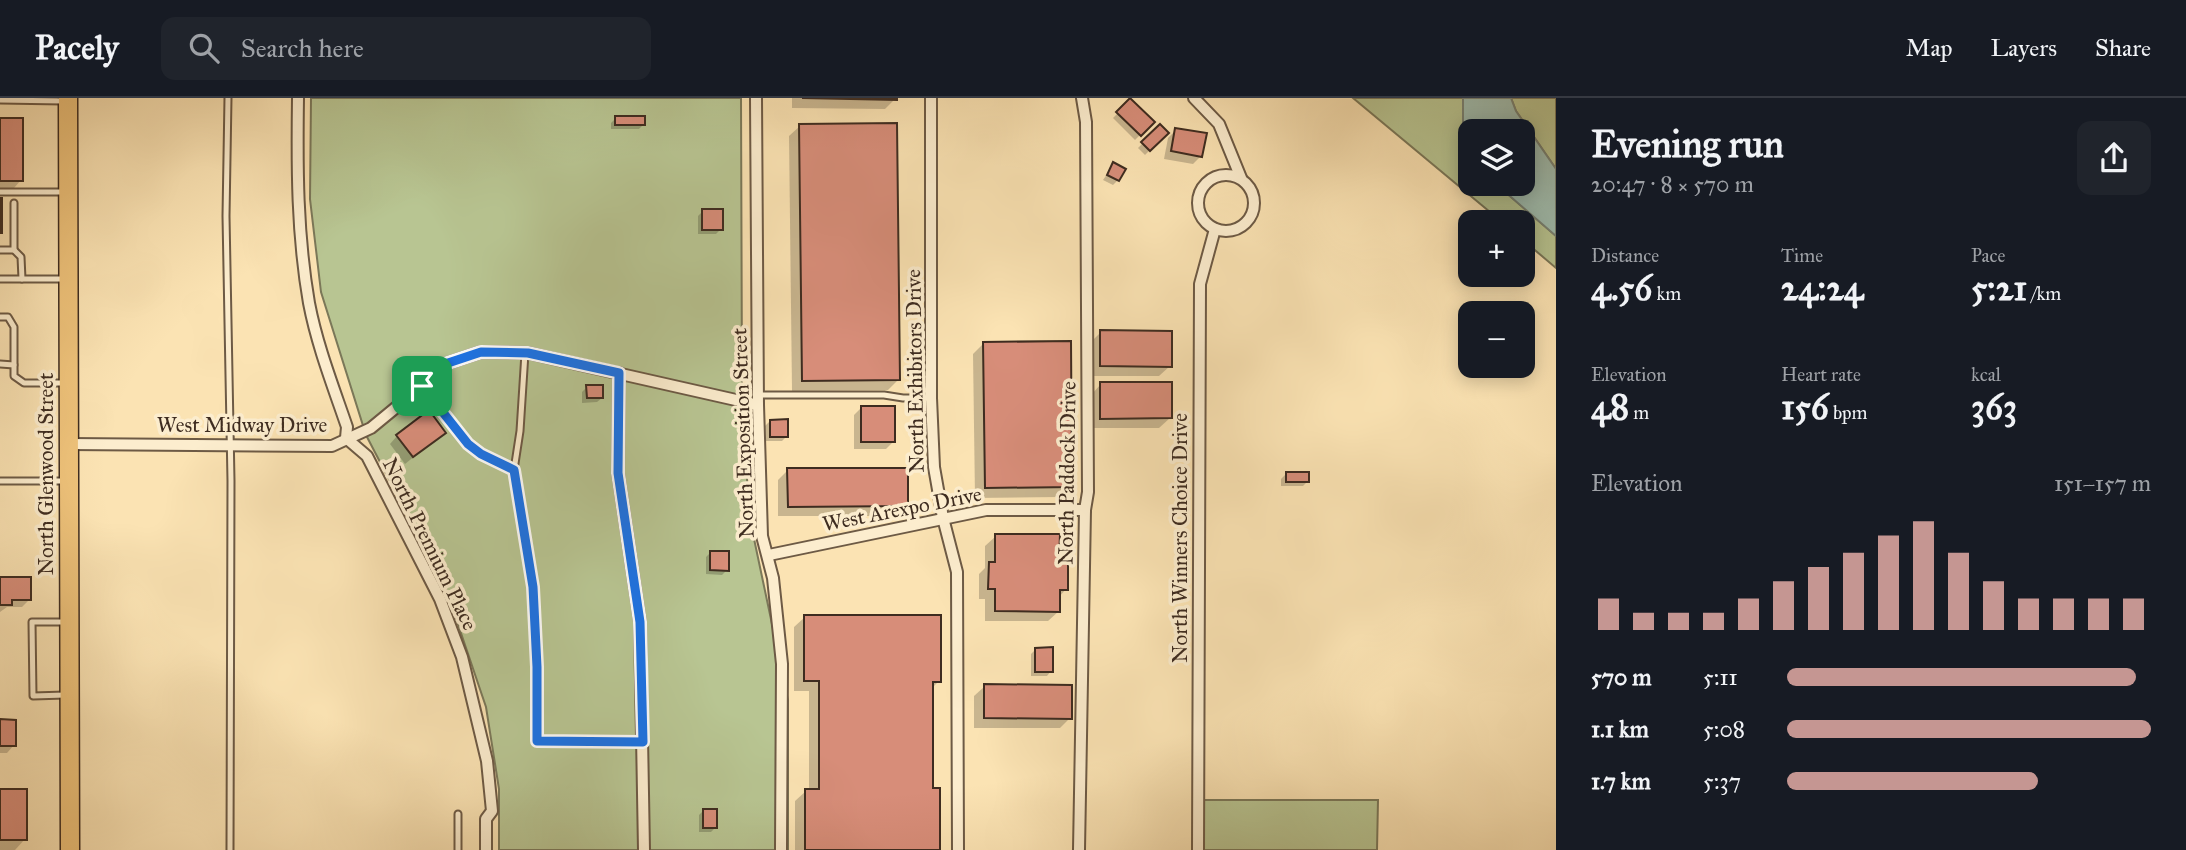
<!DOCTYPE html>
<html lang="en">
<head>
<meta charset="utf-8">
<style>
	:root { --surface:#171b24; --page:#20242c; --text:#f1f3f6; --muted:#9ea1a6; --line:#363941; --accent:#c59692 }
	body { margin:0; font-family:"IM FELL Great Primer",serif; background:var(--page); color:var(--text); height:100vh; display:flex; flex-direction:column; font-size:26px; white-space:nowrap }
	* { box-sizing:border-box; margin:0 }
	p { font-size:23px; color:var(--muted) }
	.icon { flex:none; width:38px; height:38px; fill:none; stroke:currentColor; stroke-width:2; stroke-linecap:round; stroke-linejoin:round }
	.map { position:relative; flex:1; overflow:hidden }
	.side { display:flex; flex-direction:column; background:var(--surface); width:630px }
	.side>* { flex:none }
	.fabs { position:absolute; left:1458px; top:21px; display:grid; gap:14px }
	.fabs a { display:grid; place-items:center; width:77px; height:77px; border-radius:14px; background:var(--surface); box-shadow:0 4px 18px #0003; font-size:35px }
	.pin { position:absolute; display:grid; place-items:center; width:60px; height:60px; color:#fff; margin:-30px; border-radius:14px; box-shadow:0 4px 10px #0006 }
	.round { display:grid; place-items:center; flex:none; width:74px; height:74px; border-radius:14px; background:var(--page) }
	.head { display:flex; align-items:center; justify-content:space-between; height:119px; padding:0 35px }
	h1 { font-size:38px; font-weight:700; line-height:52px }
	.figures { display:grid; grid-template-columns:repeat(3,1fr); gap:10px; height:119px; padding:7px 35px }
	.figures div { display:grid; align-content:center }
	.figures b { font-size:35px; font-weight:700 }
	.figures small { font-size:19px; font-weight:400 }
	.figures p { font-size:19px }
	.chart { height:196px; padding:14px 35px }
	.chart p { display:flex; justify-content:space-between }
	.chart svg { width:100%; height:126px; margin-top:7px; stroke:var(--accent); stroke-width:6 }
	ul { padding:0 35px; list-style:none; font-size:23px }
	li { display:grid; grid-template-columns:112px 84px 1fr; align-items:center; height:52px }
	li i { height:18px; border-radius:9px; background:var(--accent) }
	header { display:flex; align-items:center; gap:42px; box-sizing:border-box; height:98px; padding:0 35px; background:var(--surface); border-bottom:2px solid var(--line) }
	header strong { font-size:33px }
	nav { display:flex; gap:38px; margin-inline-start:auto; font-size:24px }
	.search { width:490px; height:63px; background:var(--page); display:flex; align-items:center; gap:18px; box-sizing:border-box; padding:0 24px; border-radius:14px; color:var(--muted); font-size:26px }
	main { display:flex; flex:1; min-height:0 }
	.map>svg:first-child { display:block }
	.green { fill:#b8c592; stroke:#7b7859; stroke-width:2 }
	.water { fill:#9fbeb1; stroke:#788477; stroke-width:2 }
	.shadow { fill:#0003 }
	.building { fill:#d78d79; stroke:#3e2c20; stroke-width:2 }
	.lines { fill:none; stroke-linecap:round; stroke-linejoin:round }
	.service-casing { stroke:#6d5a45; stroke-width:9 }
	.minor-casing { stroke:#6d5a45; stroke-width:14 }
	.primary-casing { stroke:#3e2c20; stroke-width:21 }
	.service { stroke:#fcedce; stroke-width:5 }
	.minor { stroke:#fcedce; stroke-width:10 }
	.primary { stroke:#eec27a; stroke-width:18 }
	.route-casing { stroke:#fff; stroke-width:14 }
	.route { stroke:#1a73e8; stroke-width:9 }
	.labels { text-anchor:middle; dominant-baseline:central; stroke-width:7; stroke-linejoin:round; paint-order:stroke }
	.street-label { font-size:21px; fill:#3e2c20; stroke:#fcedce }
</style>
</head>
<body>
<header>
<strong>Pacely</strong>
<div class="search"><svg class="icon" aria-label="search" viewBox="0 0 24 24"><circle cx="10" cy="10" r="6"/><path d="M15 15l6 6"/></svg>Search here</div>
<nav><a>Map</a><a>Layers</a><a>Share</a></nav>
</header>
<main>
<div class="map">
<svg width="1556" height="752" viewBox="0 0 1556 752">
	<rect width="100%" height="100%" fill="#fbe3b3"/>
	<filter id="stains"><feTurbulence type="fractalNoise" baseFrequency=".00286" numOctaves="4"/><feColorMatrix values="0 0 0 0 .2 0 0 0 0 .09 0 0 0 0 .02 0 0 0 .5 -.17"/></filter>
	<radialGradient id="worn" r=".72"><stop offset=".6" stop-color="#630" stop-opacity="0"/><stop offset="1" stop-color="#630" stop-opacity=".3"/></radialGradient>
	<g class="green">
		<polygon points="311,0 741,0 742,288 749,417 788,602 788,752 499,752 499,691 486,609 446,491 366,337 321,194 310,101"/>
		<polygon points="1353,0 1463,0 1463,56 1470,62 1470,86 1496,86 1556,138 1556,170 1523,142 1522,124 1502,124"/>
		<polygon points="1511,0 1556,0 1556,71 1516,13"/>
		<polygon points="1198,702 1378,702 1377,752 1198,752"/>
	</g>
	<polygon class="water" points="1463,0 1511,0 1516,13 1556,71 1556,138 1496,86 1522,86 1522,33 1470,33 1470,62 1463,56"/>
	<g class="shadow">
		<polygon points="792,0 896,0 885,11 792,10"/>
		<polygon points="1131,2 1153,24 1135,42 1113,20"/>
		<polygon points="616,20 644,26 639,31 611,31 611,25"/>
		<polygon points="0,22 21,82 14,90 0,90"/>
		<polygon points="800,28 899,281 888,292 792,293 789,38"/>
		<polygon points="1160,28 1167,35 1145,57 1138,50"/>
		<polygon points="1176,32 1201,58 1193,66 1164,61 1168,40"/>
		<polygon points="1114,66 1118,82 1113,87 1103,82"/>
		<polygon points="703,113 721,131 716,136 698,136 698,118"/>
		<polygon points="1101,234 1170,268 1159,278 1090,278 1090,245"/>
		<polygon points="984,245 1071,388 1060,399 975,400 973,256"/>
		<polygon points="1101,286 1170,320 1159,330 1091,330 1091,297"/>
		<polygon points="587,289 602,300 597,304 582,305 582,294"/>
		<polygon points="861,310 894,343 886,351 854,351 854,317"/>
		<polygon points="770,323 787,338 782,343 766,343 765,328"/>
		<polygon points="443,335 405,366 390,346 397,338"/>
		<polygon points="788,372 906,407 896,418 778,418 778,382"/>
		<polygon points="1286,376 1308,383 1303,388 1281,388 1281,381"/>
		<polygon points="996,438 1058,465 1066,491 1059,499 1059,513 1048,523 985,523 985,501 979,501 979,476 985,470 985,448"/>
		<polygon points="711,454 727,472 722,477 706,476 706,459"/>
		<polygon points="0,481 30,501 22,509 7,509 0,514"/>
		<polygon points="805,519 939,583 931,591 932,692 938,752 795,752 795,703 806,693 809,693 809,593 794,593 794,529"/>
		<polygon points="1036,551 1051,573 1047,578 1031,578 1031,556"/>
		<polygon points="985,588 1070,620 1060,630 974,630 974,598"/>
		<polygon points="0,624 14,647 7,655 0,655"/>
		<polygon points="0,693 25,741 15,752 0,752"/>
		<polygon points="704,712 716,729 711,734 699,734 699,717"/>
	</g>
	<g class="building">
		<polygon points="802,0 897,0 897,2"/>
		<polygon points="1130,0 1155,24 1141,38 1116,14"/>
		<rect x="615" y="18" width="30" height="9"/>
		<rect x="0" y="20" width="23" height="63"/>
		<polygon points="897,25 900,282 802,283 799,26"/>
		<polygon points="1160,26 1169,35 1150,53 1141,44"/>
		<polygon points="1175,30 1207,35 1202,59 1171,53"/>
		<polygon points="1113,64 1126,71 1119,83 1107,77"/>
		<rect x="0" y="100" width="2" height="35"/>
		<rect x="702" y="111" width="21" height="21"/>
		<polygon points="1100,232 1172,233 1172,269 1100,268"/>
		<polygon points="1071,243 1072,389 985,390 983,244"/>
		<polygon points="1100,284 1172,284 1172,320 1100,321"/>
		<polygon points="586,287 603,287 603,300 587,300"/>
		<rect x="861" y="308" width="34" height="36"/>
		<polygon points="429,312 446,335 413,359 396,337"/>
		<polygon points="788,321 788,339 770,339 770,322"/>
		<rect x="913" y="352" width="9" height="10"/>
		<polygon points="787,370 908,370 908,408 788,409"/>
		<rect x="1286" y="374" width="23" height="10"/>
		<polygon points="995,436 1060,436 1059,464 1068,464 1068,492 1060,492 1060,514 995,513 995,491 988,491 989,464 995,464"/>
		<polygon points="710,453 729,453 729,473 710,472"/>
		<polygon points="0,479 31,479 31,502 12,502 12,507 0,507"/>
		<polygon points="804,517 941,517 941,584 933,584 933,690 940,690 940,752 805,752 805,691 819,691 819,583 804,583"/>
		<polygon points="1053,549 1053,574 1035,574 1035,550"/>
		<polygon points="984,586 1072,587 1072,621 984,620"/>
		<polygon points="0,621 16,622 16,648 0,648"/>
		<rect x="0" y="691" width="27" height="51"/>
		<rect x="703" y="711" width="14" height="19"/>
	</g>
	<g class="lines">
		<g class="service-casing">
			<g id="service">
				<polyline points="228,0 226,118 231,383 230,752"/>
				<polyline points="0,2 63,3"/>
				<polyline points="0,94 67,94"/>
				<polyline points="14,105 14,152"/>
				<polyline points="0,152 14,152 21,159 22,181"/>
				<polyline points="0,181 67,181"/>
				<polyline points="0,219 8,219 14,229 14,278 24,285 66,285"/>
				<polyline points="0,266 14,267"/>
				<polyline points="422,288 468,346 481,356 514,372 533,489 537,569 537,644 641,644"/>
				<polyline points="758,297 884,297 903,300 930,300"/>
				<polyline points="514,372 520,333 525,255"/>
				<polyline points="0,383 66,383"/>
				<polyline points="65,597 33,598 32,524 66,524"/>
				<polyline points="458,752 458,716"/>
			</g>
		</g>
		<g class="minor-casing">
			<g id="minor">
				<path d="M298 0C297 69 297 136 309 205 317 247 333 288 347 329L346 340 367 358 440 501 462 559 487 663 492 713 486 721V752"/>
				<polyline points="756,0 758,307 762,438 773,480 782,566 781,752"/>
				<polyline points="931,0 931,300 934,369 943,420 957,474 958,752"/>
				<polyline points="1194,0 1219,26 1241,80"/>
				<circle cx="1226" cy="105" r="28"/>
				<polyline points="619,275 618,375 640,524 644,752"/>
				<polyline points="69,346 332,348 371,330 422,288 442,267 481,254 528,255 758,307"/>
				<polyline points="769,457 986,412 1085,412"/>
				<polyline points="1079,752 1085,412 1088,394 1086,24 1082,0"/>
				<polyline points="1198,752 1200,186 1215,131"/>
			</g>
		</g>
		<g class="primary-casing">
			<polyline id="primary" points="68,0 70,752"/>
		</g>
		<use href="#service" class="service"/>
		<use href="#minor" class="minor"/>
		<use href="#primary" class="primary"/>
	</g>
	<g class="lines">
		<g class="route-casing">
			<polygon id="route" points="481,254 528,255 619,275 618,375 640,524 643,644 537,643 537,569 533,489 514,372 481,356 468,346 422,288 442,267"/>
		</g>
		<use href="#route" class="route"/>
	</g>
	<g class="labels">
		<g class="street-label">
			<text transform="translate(915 273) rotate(-91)">North Exhibitors Drive</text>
			<text x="242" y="327">West Midway Drive</text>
			<text transform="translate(743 335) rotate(-92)">North Exposition Street</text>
			<text transform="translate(1067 375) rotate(-89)">North Paddock Drive</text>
			<text transform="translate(46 376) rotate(-90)">North Glenwood Street</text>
			<text transform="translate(902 411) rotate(-11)">West Arexpo Drive</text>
			<text transform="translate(1180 440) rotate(-90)">North Winners Choice Drive</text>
			<text transform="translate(430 446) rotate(64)">North Premium Place</text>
		</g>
	</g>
	<rect width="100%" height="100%" filter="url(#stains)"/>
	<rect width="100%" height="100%" fill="url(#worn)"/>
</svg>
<div class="fabs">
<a><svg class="icon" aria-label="layers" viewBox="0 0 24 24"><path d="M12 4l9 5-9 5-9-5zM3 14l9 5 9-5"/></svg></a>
<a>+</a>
<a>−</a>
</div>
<div class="pin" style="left:422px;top:288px;background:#1e9e55"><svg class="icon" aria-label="arrive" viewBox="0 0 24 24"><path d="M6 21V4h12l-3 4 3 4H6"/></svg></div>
</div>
<section class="side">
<div class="head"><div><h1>Evening run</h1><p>20:47 · 8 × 570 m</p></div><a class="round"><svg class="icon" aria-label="share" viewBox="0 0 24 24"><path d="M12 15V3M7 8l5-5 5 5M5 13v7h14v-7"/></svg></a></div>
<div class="figures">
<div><p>Distance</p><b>4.56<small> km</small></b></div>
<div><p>Time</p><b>24:24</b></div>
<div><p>Pace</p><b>5:21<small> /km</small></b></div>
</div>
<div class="figures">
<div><p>Elevation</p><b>48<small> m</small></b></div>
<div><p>Heart rate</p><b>156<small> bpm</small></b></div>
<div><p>kcal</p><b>363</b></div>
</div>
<div class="chart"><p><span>Elevation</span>151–157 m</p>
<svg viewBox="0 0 160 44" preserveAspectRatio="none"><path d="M5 44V33M15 44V38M25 44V38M35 44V38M45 44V33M55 44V27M65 44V22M75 44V17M85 44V11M95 44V6M105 44V17M115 44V27M125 44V33M135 44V33M145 44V33M155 44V33"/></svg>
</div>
<ul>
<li><b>570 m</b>5:11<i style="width:96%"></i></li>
<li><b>1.1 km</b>5:08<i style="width:100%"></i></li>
<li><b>1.7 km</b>5:37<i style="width:69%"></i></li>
</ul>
</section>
</main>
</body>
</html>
